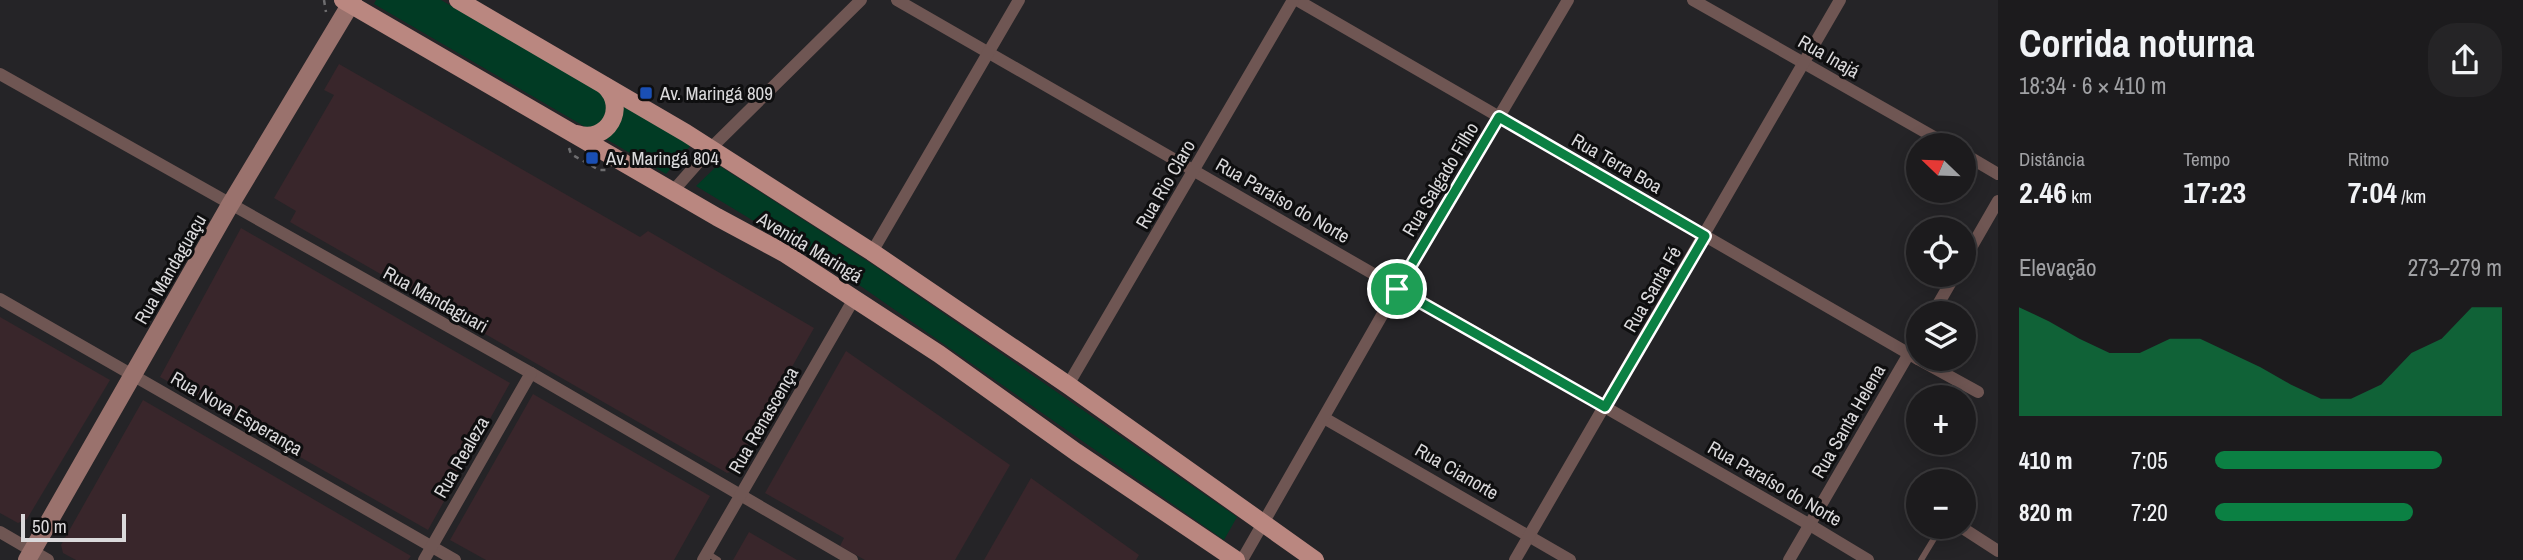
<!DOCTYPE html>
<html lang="pt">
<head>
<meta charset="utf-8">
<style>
	:root { --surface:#1c1b1d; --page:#252426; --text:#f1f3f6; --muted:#a0a1a4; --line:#3a393b; --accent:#0b8043 }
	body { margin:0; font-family:"Archivo Narrow",sans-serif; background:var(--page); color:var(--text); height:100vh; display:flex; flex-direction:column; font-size:26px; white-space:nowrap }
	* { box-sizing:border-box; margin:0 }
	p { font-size:23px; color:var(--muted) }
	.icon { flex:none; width:38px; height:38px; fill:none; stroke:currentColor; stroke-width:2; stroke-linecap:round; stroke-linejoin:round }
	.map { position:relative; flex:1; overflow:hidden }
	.details { display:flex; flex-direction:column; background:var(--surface); width:525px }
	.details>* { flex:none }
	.needle { width:46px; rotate:293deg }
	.buttons { position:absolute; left:1906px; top:133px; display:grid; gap:14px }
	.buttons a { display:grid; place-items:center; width:70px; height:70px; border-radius:50%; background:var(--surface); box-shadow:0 4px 18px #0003,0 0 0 2px var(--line); font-size:35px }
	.scale { position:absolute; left:21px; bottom:18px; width:105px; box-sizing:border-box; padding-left:7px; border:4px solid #dad9db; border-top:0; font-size:19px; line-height:24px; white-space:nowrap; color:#dad9db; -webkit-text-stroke:5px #0e0e0f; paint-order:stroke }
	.pin { position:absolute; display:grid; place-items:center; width:60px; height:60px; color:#fff; margin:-30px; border:4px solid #fff; border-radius:50%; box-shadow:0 2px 7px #0007 }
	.round { display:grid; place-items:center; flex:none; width:74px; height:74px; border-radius:28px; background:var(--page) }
	.head { display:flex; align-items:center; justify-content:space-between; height:119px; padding:0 21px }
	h1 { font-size:38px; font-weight:700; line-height:52px }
	.metrics { display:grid; grid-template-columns:repeat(3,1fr); gap:10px; height:119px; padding:7px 21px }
	.metrics div { display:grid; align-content:center }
	.metrics b { font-size:30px; font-weight:700 }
	.metrics small { font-size:19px; font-weight:400 }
	.metrics p { font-size:19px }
	.chart { height:196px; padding:14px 21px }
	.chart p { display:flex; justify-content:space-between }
	.chart svg { width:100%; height:126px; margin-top:7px; fill:var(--accent); opacity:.7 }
	ul { padding:0 21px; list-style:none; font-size:23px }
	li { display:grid; grid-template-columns:112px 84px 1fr; align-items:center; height:52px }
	li i { height:18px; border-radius:9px; background:var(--accent) }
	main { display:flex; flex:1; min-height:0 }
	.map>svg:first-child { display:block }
	.industrial { fill:#39262b }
	.green { fill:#013b24 }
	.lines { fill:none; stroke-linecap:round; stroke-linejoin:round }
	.path { stroke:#6e6d6f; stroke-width:2.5; stroke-dasharray:5 5; stroke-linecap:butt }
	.lane { stroke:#6f5653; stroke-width:6 }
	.street { stroke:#6f5653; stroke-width:12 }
	.secondary { stroke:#9a726d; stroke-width:18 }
	.primary { stroke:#ba8780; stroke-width:18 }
	.route-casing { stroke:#fff; stroke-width:14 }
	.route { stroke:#0b8043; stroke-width:9 }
	.transit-dot { fill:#1a4fb4; stroke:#0e0e0f; stroke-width:2.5 }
	.labels { text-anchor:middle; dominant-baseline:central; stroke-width:6; stroke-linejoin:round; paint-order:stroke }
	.street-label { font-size:19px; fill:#dad9db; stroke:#0e0e0f }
	.poi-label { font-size:19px; fill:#dad9db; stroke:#0e0e0f; text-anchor:start }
</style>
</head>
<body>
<main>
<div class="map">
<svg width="1998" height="560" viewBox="0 0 1998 560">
	<rect width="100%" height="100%" fill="#252427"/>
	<g class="industrial">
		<polygon points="339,64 640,237 648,231 814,328 733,471 727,473 290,222 296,211 274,198 334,95 324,90"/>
		<polygon points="241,228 510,383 428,530 160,377"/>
		<polygon points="0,317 110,380 27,519 18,523 0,513"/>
		<polygon points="846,351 1010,465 955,560 865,560 840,546 844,538 765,493"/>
		<polygon points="533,394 710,496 674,560 486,560 450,540"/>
		<polygon points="143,400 411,556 408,560 76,560 63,553 61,545"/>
		<polygon points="1031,478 1139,555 1136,560 984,560"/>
		<polygon points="749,532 797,560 733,560"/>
	</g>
	<g class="green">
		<polygon points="376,0 441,0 691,145 666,174 374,4"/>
		<polygon points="718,165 878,268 1237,517 1224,540 862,287 696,186"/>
	</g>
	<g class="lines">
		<g class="path">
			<polyline points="324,0 326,12"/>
			<polyline points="569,148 571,154 599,170 606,170"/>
		</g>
		<g class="lane">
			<polyline points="707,553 718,560"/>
			<polyline points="1921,560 1941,527"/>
		</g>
		<g class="street">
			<polyline points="897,0 1810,525 1868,560"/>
			<polyline points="1297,0 1918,359"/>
			<polyline points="1693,0 1948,145"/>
			<polyline points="0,74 531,373 852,560"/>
			<polyline points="1964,154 1998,174"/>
			<polyline points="673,191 711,148 861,0"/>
			<polyline points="872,252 1019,0"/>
			<polyline points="1964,260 1998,201"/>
			<polyline points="0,299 455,560"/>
			<polyline points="1933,313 1955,275"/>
			<polyline points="1918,359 1978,392"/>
			<polyline points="1068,385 1293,0"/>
			<polyline points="1324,418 1570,560"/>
			<polyline points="1961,527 1998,551"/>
			<polyline points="0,532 48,560"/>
			<polyline points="424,560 531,373"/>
			<polyline points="703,560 855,297"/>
			<polyline points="1242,560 1397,289 1568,0"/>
			<polyline points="1515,560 1840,0"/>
			<polyline points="1789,560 1918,338"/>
		</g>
		<polyline class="secondary" points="27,560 230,205 353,0"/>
		<g class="primary">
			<polyline points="343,0 717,217 784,253 939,354 1076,452 1236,560"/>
			<polyline points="458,0 686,133 872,252 1068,385 1315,560"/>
			<path d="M577 134C607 144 628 108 605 86"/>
		</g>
	</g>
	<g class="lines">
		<g class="route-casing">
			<polygon id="route" points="1499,117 1705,236 1605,407 1397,289"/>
		</g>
		<use href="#route" class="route"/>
	</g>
	<g class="transit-dot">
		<rect x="639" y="86" width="14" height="14" rx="3.5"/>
		<rect x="585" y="151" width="14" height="14" rx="3.5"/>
	</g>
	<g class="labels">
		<g class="street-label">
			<text transform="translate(1829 56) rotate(30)">Rua Inajá</text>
			<text transform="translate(1617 163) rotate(30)">Rua Terra Boa</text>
			<text transform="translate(1440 179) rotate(-59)">Rua Salgado Filho</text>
			<text transform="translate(1165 184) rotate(-60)">Rua Rio Claro</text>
			<text transform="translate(1283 200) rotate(30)">Rua Paraíso do Norte</text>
			<text transform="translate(810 247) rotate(31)">Avenida Maringá</text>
			<text transform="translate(170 269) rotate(-60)">Rua Mandaguaçu</text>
			<text transform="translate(1652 289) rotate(-60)">Rua Santa Fé</text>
			<text transform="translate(436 299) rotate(29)">Rua Mandaguari</text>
			<text transform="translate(237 413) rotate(30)">Rua Nova Esperança</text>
			<text transform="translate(763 420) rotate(-60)">Rua Renascença</text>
			<text transform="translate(1848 421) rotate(-60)">Rua Santa Helena</text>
			<text transform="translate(461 457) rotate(-60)">Rua Realeza</text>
			<text transform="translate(1457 471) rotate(30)">Rua Cianorte</text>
			<text transform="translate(1775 483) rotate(30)">Rua Paraíso do Norte</text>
		</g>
		<g class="poi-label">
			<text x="660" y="93">Av. Maringá 809</text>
			<text x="606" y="158">Av. Maringá 804</text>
		</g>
	</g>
</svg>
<div class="buttons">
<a><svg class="needle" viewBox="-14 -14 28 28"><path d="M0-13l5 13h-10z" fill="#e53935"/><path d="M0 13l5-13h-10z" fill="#a0a1a4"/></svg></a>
<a><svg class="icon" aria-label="locate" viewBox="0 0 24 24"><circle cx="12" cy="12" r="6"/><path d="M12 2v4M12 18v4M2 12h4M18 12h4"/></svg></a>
<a><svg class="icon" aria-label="layers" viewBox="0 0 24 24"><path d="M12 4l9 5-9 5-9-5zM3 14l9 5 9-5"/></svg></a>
<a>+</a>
<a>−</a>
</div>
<div class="scale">50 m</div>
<div class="pin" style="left:1397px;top:289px;background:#1e9e55"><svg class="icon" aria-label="arrive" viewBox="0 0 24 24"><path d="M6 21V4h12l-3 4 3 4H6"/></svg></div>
</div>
<section class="details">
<div class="head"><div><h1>Corrida noturna</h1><p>18:34 · 6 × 410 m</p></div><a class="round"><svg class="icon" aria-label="share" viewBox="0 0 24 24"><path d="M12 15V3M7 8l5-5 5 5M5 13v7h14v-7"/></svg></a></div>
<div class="metrics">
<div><p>Distância</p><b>2.46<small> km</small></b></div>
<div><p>Tempo</p><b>17:23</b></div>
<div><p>Ritmo</p><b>7:04<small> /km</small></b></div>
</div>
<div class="chart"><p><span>Elevação</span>273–279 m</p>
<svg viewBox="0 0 160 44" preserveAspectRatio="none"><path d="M0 44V6L10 11L20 17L30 22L40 22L50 17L60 17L70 22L80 27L90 33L100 38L110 38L120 33L130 22L140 17L150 6L160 6V44z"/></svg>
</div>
<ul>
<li><b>410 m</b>7:05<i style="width:79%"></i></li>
<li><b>820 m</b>7:20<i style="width:69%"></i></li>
</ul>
</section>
</main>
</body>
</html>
